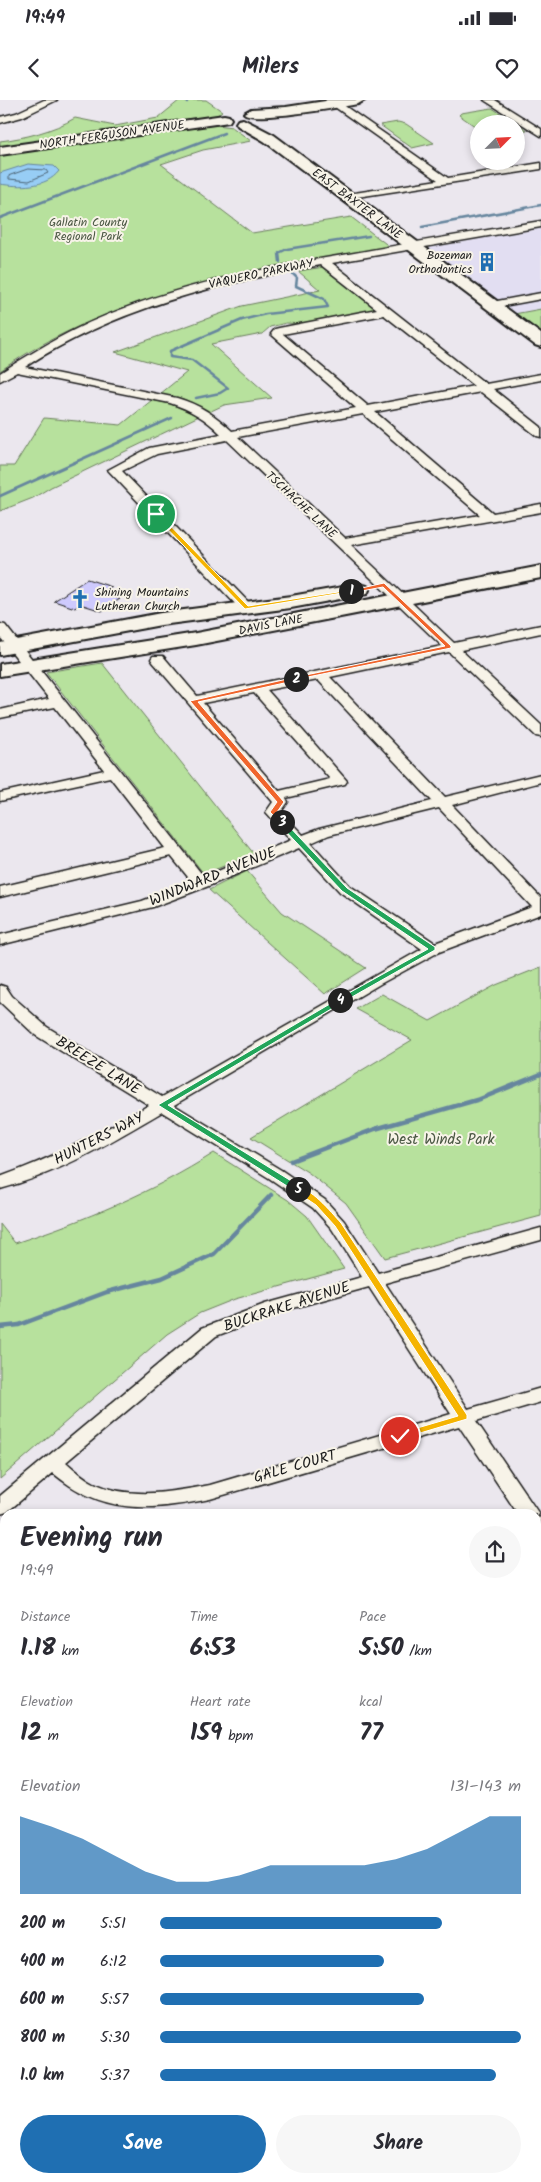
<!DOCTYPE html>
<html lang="en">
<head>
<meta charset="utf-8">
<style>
	:root { --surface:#fff; --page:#f7f7f7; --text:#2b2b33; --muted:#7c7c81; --accent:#1f6fb2 }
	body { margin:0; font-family:Kalam,sans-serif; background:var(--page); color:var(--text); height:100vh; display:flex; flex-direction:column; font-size:19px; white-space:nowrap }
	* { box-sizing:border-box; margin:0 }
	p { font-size:16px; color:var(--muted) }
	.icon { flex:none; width:28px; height:28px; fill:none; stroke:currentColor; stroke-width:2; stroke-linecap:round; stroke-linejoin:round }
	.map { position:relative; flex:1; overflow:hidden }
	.side { position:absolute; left:0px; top:1409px; width:541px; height:674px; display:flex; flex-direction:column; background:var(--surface); border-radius:15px 15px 0 0; box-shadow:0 2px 8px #0003 }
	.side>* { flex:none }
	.needle { width:32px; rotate:66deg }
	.buttons { position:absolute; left:470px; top:15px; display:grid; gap:10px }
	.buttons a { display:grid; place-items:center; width:55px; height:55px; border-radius:50%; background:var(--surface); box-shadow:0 2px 8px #0003; font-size:25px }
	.pin { position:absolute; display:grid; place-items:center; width:42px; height:42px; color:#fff; margin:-21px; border:2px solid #fff; border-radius:50%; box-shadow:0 1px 5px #0007 }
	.km { position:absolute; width:25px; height:25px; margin:-12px; border-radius:50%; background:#222; color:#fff; font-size:14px; line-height:25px; text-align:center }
	.round { display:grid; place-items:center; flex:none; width:52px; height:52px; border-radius:26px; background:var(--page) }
	.head { display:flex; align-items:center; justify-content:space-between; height:85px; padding:0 20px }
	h1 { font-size:28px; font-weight:600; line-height:38px }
	.figures { display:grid; grid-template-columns:repeat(3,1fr); gap:8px; height:85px; padding:5px 20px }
	.figures div { display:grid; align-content:center }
	.figures b { font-size:25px; font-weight:600 }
	.figures small { font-size:14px; font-weight:400 }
	.figures p { font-size:14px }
	.chart { height:140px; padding:10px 20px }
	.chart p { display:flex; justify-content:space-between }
	.chart svg { width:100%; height:90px; margin-top:5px; fill:var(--accent); opacity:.7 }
	.button { display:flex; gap:10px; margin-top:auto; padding:10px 20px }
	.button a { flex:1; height:58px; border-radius:30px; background:var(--accent); color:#fff; font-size:20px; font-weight:600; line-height:58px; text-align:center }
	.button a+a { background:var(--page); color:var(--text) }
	ul { padding:0 20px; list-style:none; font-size:16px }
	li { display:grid; grid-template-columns:80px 60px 1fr; align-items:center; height:38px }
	li i { height:12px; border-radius:6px; background:var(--accent) }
	.status { display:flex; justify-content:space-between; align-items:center; height:35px; padding:0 25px; background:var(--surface); direction:ltr }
	.status svg { height:14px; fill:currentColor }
	header { display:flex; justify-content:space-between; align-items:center; height:65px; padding:0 20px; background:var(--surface); font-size:22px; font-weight:600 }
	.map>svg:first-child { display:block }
	.built { fill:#e2def2 }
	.green { fill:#b7e19d; stroke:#6a7e5c }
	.water { fill:#97cdf5; stroke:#66869e }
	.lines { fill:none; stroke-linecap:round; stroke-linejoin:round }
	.shore { stroke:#4d6373; stroke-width:1 }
	.stream-far2 { stroke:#66869e; stroke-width:2.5 }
	.stream-far1 { stroke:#66869e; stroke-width:3 }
	.stream { stroke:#66869e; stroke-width:4.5 }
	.building { fill:#cecafd; stroke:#1c1c1c }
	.street-casing { stroke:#1c1c1c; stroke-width:3 }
	.secondary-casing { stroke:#1c1c1c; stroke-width:4 }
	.street { fill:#f7f3e8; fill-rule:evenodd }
	.secondary { fill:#f7f3e8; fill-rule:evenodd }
	.split-1 { fill:#f5b400; stroke:#fff }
	.split-2 { fill:#f0652b; stroke:#fff }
	.split-3 { fill:#f0652b; stroke:#fff }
	.split-4 { fill:#22a559; stroke:#fff }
	.split-5 { fill:#22a559; stroke:#fff }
	.split-6 { fill:#f5b400; stroke:#fff }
	.labels { text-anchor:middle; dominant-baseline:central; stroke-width:4; stroke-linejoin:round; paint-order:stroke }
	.far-street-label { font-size:12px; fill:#1c1c1c; stroke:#f7f3e8 }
	.far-park-label { font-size:12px; fill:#4a5743; stroke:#f7f3e8 }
	.far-poi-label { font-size:12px; fill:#1c1c1c; stroke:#f7f3e8; text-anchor:end }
	.street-label { font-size:15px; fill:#1c1c1c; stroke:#f7f3e8 }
	.park-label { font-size:15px; fill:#4a5743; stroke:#f7f3e8 }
</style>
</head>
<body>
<div class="status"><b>19:49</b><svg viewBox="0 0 49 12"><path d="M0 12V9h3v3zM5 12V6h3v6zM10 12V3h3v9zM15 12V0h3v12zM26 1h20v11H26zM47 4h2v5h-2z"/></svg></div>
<header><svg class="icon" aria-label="back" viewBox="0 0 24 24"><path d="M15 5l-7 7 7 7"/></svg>Milers<svg class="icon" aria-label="heart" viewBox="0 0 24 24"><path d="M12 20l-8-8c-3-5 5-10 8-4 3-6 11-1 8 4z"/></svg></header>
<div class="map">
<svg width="541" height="2082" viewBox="0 0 541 2082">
	<rect width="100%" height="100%" fill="#ebe7ee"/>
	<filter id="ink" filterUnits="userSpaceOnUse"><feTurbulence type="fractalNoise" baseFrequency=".02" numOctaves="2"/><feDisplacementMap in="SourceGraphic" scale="10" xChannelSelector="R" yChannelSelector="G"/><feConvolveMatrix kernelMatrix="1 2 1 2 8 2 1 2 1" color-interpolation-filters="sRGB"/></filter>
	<g filter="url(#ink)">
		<polygon class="built" points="541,129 541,209 514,214 428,148"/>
		<g class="green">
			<path d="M180 0H206L222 11 215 17 0 48V41C25 38 53 31 75 18L115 26 158 18Z"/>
			<polygon points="492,8 527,30 516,31 516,24 479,24 479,29 459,15 461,13"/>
			<polygon points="398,22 406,24 434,43 412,48 380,25"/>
			<path d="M209 24 232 27 251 41 203 50 161 64 252 133 351 117 390 147C256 174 114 190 0 271V54Z"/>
			<polygon points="324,167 381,210 303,224 286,223 270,227 262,234 211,244 272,298 224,305 209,312 183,299 160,294 187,272 115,252 242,206 320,190 298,171"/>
			<polygon points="541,209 541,234 514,214"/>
			<polygon points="152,300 171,304 199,316 51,387 33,398 0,411 0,366 14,366 44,318 121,325"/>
			<polygon points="102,563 254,754 204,774 46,572"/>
			<polygon points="247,771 282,812 366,868 325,894 209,790"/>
			<polygon points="541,867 541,1116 385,1158 346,1103 309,1073 251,1037 412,940 356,909 382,894 430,921 496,885"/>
			<path d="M214 1053 288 1100 307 1116 344 1169 235 1199 200 1213 167 1234 0 1379V1124L15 1143C83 1121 153 1092 214 1053Z"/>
			<polygon points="541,1966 541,2082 446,2082 449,2078 536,2078 536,1970"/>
			<polygon points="156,2078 212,2078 214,2082 144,2082"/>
		</g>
		<path class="water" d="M28 64 54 66 59 71C46 88 19 87 0 84V73Z"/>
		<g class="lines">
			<polygon class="shore" points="28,69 46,70 48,73 29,81 9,79 9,76"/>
			<g class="stream-far2">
				<polyline points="185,0 187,2"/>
				<polyline points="0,118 224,33"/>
				<polyline points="422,127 541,105"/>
				<polyline points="280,162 279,153 287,149 369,136"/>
				<polyline points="196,298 220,293 228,288 192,260 170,257 170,251 242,220 266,214 328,207 324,199 296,186 297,178 292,173"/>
				<polyline points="119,342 172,318"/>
			</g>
			<polyline class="stream-far1" points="0,396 122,341"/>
			<g class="stream">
				<polyline points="291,1061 375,1029 480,999 541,974"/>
				<polyline points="0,1227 19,1225 107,1192 162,1178 214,1154 271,1095"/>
			</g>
		</g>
		<polygon class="building" points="87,479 112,487 102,493 120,499 102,511 80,504 75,508 54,501"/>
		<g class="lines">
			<g class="street-casing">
				<g id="street">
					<polygon points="44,0 57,0 22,17 0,23 0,17 16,13"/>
					<polygon points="325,0 336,0 448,78 541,63 541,69 344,99 344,95 348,94 438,80"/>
					<polygon points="484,0 495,0 541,29 541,36"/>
					<path d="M541 121V127L332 163 486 284 541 274V280L493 289 541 327V337L537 336 481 292 375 312 493 413 541 404V412L351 445 454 543 541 525V533L461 550 541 625V637L536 636 449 552 330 577 445 697 541 674V682L452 705 541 798V814L439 852 380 884 174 1005 281 1070 325 1100 344 1121 378 1173 541 1128V1140L385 1183 468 1309 541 1288V1302L476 1321 539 1414 537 1417 541 1418V1438L536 1437V1414H518L459 1326 210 1399C149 1411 103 1415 53 1373L7 1412 0 1414V1396L202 1228 265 1204 362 1177 332 1129 313 1108 269 1078 162 1012C111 1042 58 1074 0 1089V1077C53 1058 101 1033 149 1005L35 935 0 902V885L6 887 12 896 47 927 162 997 422 849 340 792 299 748 206 787 153 807 0 845V835L142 801 192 782 171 756 0 797V787L165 748 110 677 0 701V693L104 670 55 607 0 618V610L49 599 0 537V524L5 525 204 777 291 740 266 712 273 702 153 562 151 559 153 556H163L197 596 442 546 227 340 157 354 122 371 254 508 252 511H242L108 370 149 348 221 334C205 318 191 310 170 303L17 272 0 281V273C25 257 51 241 78 228 161 188 253 170 343 155 409 143 475 132 541 121ZM321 165 377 209 279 228 275 229 271 234 356 308 232 331C215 315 200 305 177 298L25 267C114 209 218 183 321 165ZM384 215 474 286 368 306 283 234ZM363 314 480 415 345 438 238 337ZM318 580 432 701 319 729 303 735 281 712 288 702 286 698 345 684 347 681 267 590ZM254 593 330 679 279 691 203 603ZM439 708 532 807 435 843 350 786 311 743 329 735ZM369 1187 451 1314 210 1385C173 1392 130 1400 94 1383 84 1378 75 1370 66 1362L216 1236 279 1212Z"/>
					<polygon points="541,193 541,199 492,208 487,205 492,202"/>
					<polygon points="0,1515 5,1517 5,1541 0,1539"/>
					<polygon points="541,1909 541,1932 536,1933 536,1910"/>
					<polygon points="388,2078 416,2078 414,2082 386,2082"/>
				</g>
			</g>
			<g class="secondary-casing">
				<g id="secondary">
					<path d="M332 0H365L358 4C341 7 253 23 244 13L251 9 286 7Z"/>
					<polygon points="224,15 229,16 231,19 229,22 0,55 0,47"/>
					<polygon points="243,19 274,35 541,234 541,247 535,245 264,41 238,26 236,23 238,20"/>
					<polygon points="541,466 541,478 196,545 0,576 0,564 196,533"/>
					<polygon points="360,484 367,486 369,490 367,494 291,508 161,525 0,555 0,543 161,513 291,496"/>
					<polygon points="541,1608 541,1633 536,1634 536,1609"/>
					<polygon points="541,1638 541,1664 536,1664 536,1639"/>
					<polygon points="5,1781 5,1809 0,1810 0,1782"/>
					<polygon points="5,1817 5,1845 0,1846 0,1818"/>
					<polygon points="0,1927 5,1929 5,1970 0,1969"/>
					<polygon points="0,2019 5,2021 5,2062 0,2060"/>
					<polygon points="5,2073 5,2078 64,2078 66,2082 4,2082 3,2078"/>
				</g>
			</g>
			<use href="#street" class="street"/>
			<use href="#secondary" class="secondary"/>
		</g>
	</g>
	<polygon class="split-1" points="154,413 158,413 248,506 351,490 354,491 245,509 154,415"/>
	<polygon class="split-2" points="384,483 451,546 451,548 293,580 292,579 296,577 445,546 383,487 351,493 348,491"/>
	<polygon class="split-3" points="296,577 299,579 298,580 198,602 284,702 277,712 285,722 282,724 270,712 277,702 190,601"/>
	<polygon class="split-4" points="279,721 284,721 347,788 435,847 435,850 343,902 338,902 338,899 428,849 342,791 279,724"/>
	<polygon class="split-5" points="340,898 343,899 343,902 168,1005 301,1087 301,1091 295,1091 158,1005"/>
	<path class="split-6" d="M295 1087C310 1086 331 1112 341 1123L467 1315V1319L400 1339 397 1338V1334L458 1316 335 1126 316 1105 295 1091Z"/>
	<defs>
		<g id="building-bare" transform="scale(1.5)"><path d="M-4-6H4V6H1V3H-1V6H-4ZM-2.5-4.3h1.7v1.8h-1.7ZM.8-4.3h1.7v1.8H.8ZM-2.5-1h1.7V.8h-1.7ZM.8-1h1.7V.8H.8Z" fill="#1f6fb2" stroke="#f7f3e8" stroke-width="2.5" paint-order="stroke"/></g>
		<g id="church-bare" transform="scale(1.5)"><path d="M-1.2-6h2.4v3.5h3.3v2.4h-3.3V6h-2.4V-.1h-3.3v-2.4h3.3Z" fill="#1f6fb2" stroke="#f7f3e8" stroke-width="2.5" paint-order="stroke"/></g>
	</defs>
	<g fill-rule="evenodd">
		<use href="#building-bare" x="487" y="162"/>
		<use href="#church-bare" x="80" y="499"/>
	</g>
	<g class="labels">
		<g class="far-street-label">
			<text transform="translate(112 35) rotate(-8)">NORTH FERGUSON AVENUE</text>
			<text transform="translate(357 104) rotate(37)">EAST BAXTER LANE</text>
			<text transform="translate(261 174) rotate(-12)">VAQUERO PARKWAY</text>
			<text transform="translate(301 405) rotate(43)">TSCHACHE LANE</text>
			<text transform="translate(271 525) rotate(-11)">DAVIS LANE</text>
		</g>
		<g class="far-park-label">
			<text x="88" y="122">Gallatin County<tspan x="88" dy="14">Regional Park</tspan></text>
		</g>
		<g class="far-poi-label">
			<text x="472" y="155">Bozeman<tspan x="472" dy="14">Orthodontics</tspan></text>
			<text x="95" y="492" text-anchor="start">Shining Mountains<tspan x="95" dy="14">Lutheran Church</tspan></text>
		</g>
		<g class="street-label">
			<text transform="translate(213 777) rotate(-22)">WINDWARD AVENUE</text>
			<text transform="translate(98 966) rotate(32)">BREEZE LANE</text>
			<text transform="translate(99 1039) rotate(-27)">HUNTERS WAY</text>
			<text transform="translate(287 1207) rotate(-18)">BUCKRAKE AVENUE</text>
			<text transform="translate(295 1367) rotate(-16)">GALE COURT</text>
		</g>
		<g class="park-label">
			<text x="441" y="1040">West Winds Park</text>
		</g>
	</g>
</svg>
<div class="buttons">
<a><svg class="needle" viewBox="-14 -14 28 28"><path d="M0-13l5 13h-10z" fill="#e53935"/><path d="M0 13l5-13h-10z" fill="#7c7c81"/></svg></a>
</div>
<div class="pin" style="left:156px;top:414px;background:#1e9e55"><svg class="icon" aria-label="arrive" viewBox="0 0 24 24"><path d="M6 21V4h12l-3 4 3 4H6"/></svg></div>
<div class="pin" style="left:400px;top:1336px;background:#d93025"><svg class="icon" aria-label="check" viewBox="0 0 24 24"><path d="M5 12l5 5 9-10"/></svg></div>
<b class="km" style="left:351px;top:491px">1</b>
<b class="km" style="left:296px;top:579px">2</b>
<b class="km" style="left:282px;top:722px">3</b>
<b class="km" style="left:340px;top:900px">4</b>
<b class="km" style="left:298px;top:1089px">5</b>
<section class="side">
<div class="head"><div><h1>Evening run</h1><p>19:49</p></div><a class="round"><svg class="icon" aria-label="share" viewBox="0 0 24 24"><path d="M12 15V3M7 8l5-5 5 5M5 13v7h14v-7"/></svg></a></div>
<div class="figures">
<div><p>Distance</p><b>1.18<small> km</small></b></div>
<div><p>Time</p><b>6:53</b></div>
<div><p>Pace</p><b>5:50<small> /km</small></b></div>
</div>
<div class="figures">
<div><p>Elevation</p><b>12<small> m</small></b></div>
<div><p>Heart rate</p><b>159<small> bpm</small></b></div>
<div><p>kcal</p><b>77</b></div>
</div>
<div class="chart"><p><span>Elevation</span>131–143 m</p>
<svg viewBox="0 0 160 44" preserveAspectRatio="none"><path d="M0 44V6L10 11L20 17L30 25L40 33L50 38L60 38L70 35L80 30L90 30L100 30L110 30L120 27L130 22L140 14L150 6L160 6V44z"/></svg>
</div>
<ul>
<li><b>200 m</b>5:51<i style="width:78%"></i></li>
<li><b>400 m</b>6:12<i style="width:62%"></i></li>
<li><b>600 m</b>5:57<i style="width:73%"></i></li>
<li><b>800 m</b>5:30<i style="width:100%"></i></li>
<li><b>1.0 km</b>5:37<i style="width:93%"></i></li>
</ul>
<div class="button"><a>Save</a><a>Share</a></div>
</section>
</div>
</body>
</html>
